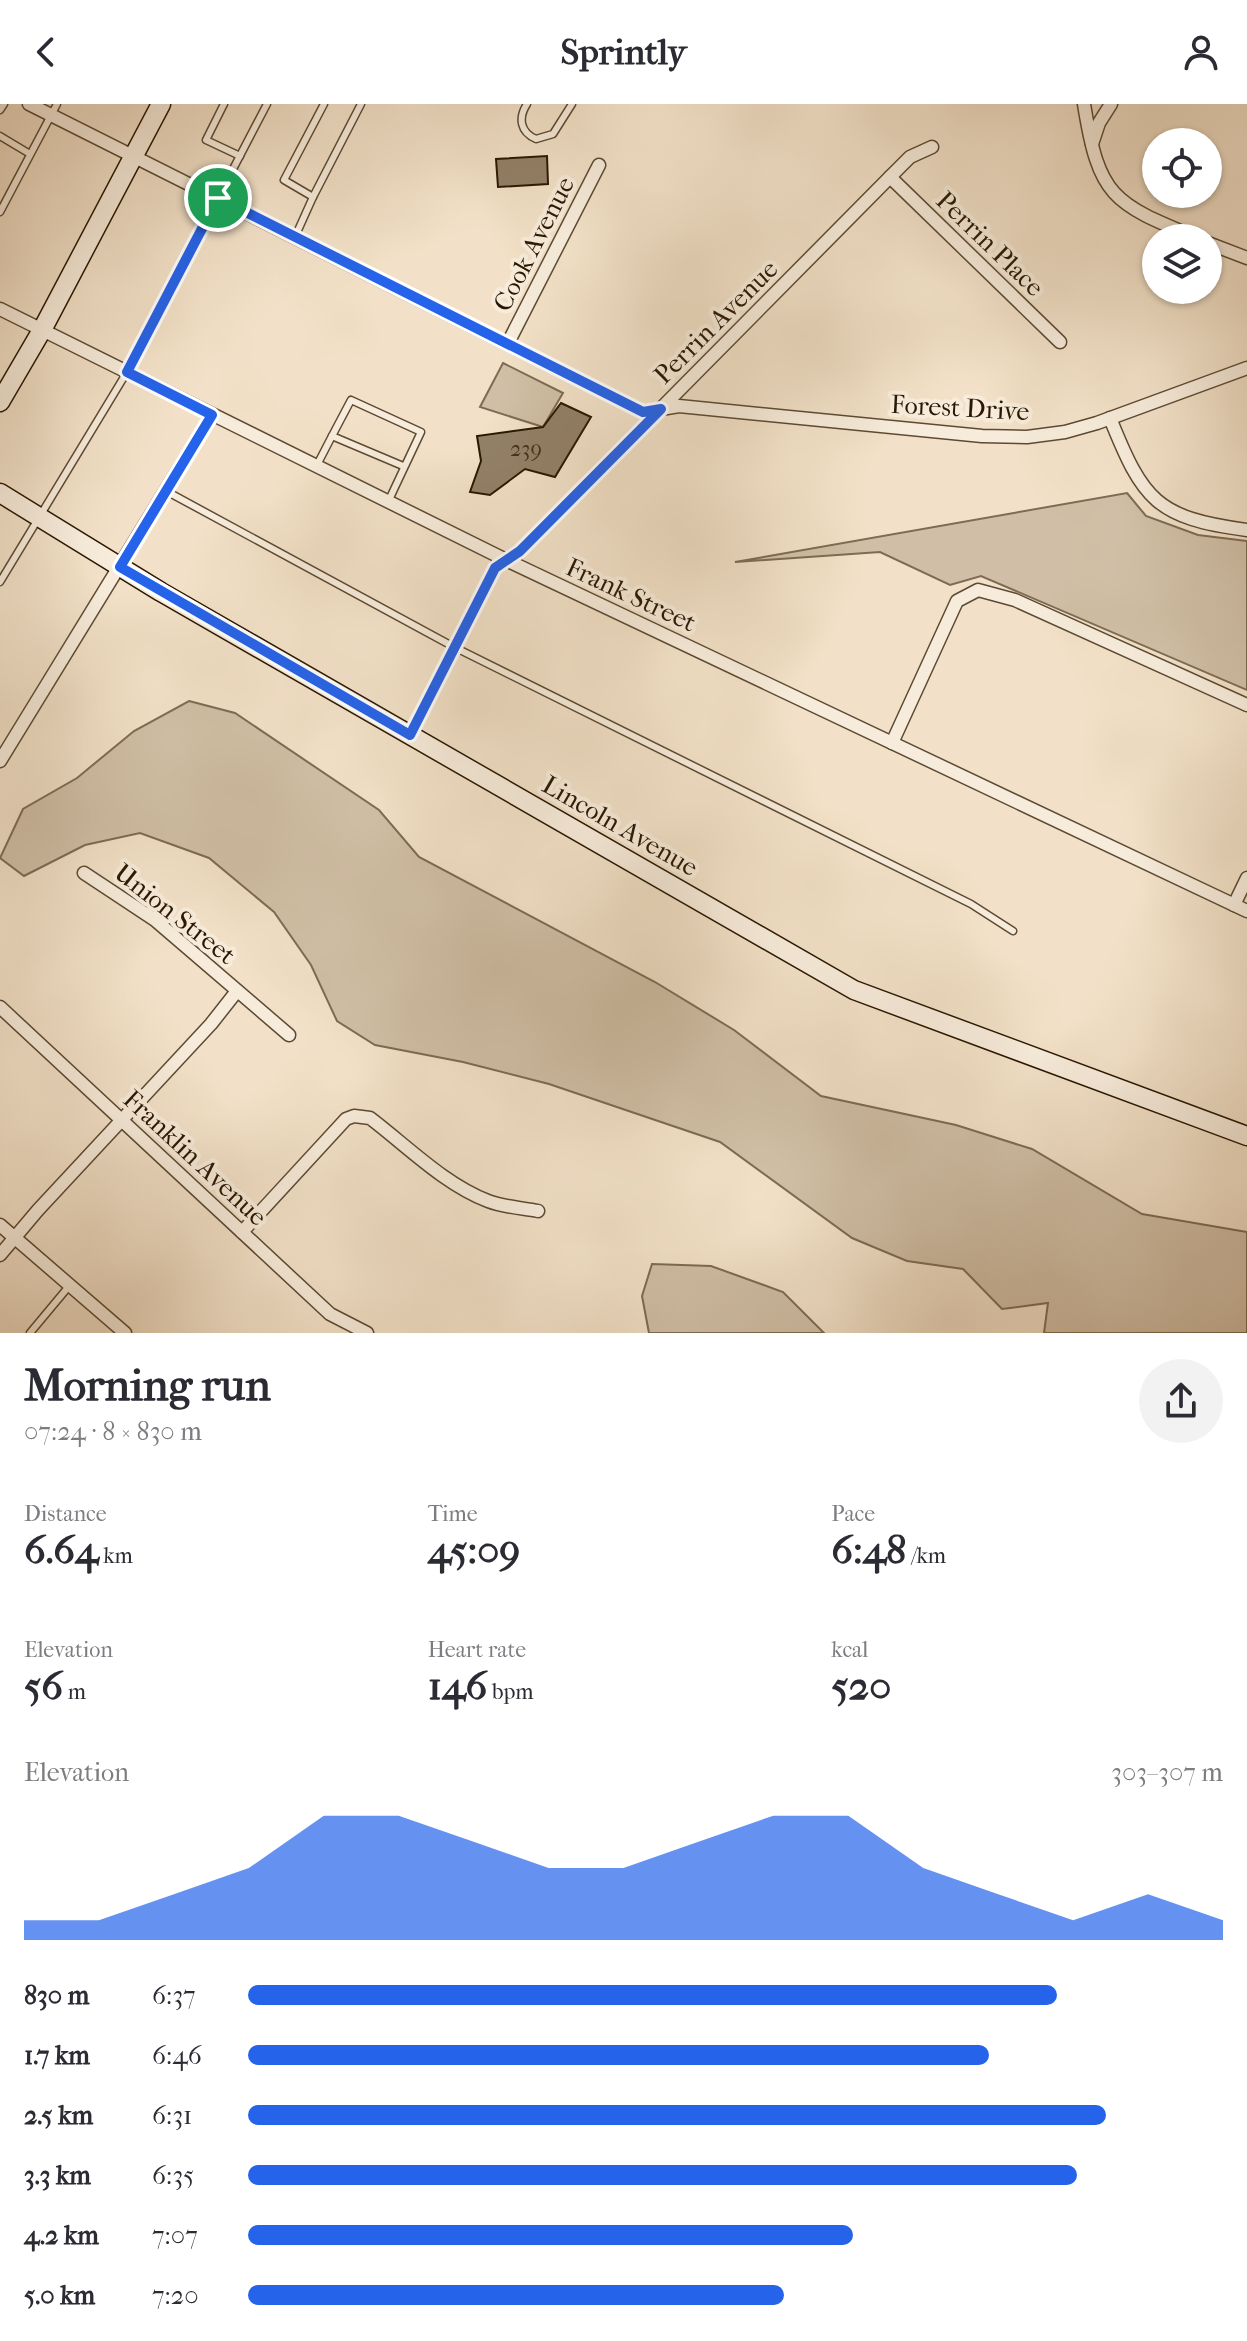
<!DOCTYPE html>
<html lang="en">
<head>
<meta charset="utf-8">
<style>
	:root { --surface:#fff; --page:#f2f2f3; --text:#2b2b33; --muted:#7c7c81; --accent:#2563eb }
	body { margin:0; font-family:"IM FELL French Canon",serif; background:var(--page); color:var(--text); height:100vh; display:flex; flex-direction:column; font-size:30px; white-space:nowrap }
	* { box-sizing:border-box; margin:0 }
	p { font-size:26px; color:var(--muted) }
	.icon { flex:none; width:44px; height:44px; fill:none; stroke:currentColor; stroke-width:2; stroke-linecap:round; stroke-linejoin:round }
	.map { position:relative; height:1229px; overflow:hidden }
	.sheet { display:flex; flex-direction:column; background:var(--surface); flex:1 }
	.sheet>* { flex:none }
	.controls { position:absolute; left:1142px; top:24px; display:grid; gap:16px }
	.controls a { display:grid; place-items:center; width:80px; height:80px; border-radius:50%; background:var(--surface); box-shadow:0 2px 6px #0004; font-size:40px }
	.pin { position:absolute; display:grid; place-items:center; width:68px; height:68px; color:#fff; margin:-34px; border:4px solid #fff; border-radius:50%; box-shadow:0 2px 8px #0007 }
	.round { display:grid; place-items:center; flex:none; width:84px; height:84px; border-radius:42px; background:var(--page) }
	.overview { display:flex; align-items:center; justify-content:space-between; height:136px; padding:0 24px }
	h1 { font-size:44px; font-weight:800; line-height:60px }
	.figures { display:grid; grid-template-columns:repeat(3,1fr); gap:12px; height:136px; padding:8px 24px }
	.figures div { display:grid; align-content:center }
	.figures b { font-size:40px; font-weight:800 }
	.figures small { font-size:22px; font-weight:400 }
	.figures p { font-size:22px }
	.chart { height:224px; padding:16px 24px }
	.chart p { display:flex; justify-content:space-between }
	.chart svg { width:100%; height:144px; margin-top:8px; fill:var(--accent); opacity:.7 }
	ul { padding:0 24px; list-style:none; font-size:26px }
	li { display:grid; grid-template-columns:128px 96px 1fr; align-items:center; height:60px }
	li i { height:20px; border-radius:10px; background:var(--accent) }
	header { display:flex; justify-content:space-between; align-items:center; height:104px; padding:0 24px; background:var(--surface); font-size:36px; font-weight:800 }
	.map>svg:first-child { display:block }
	.green { fill:#d0bfa6; stroke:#7d6b54; stroke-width:2 }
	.building { fill:#928068; stroke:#2a1701; stroke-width:2 }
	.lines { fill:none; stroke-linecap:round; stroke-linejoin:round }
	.lane-casing { stroke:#5c4a33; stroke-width:9 }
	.street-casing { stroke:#5c4a33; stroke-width:15 }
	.secondary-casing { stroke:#2a1701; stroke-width:21 }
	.lane { stroke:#f7ecdb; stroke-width:6 }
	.street { stroke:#f7ecdb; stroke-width:12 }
	.secondary { stroke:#f7ecdb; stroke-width:18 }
	.route-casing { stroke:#fff; stroke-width:16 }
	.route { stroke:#2563eb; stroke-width:10 }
	.labels { text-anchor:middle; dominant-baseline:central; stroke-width:8; stroke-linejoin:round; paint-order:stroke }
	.number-label { font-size:22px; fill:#44311b }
	.street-label { font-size:26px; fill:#2a1701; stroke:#f7ecdb }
</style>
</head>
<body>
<header><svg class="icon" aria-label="back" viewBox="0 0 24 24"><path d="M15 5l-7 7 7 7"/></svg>Sprintly<svg class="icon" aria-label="person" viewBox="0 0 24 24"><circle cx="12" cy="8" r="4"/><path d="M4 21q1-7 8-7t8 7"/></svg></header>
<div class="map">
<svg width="1247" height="1229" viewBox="0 0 1247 1229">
	<rect width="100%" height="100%" fill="#f2e1c8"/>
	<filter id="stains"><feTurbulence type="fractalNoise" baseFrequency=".0025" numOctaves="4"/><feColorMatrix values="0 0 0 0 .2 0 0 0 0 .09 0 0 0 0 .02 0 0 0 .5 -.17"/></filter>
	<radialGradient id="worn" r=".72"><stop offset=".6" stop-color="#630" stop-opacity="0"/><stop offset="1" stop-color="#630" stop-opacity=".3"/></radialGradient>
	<g class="green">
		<polygon points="503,259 563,289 543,323 480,303"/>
		<polygon points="1127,389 1146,412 1198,431 1247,437 1247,586 981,472 950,481 880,448 735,458"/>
		<polygon points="189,597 235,609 379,706 419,753 655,878 734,926 821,992 956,1021 1032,1045 1142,1110 1247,1128 1247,1229 1044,1229 1048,1199 1002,1205 963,1165 907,1157 852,1134 720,1038 549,980 463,958 375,941 337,917 311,861 274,808 209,754 140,729 85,741 24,772 0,754 23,705 77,674 134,627"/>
		<polygon points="652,1160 711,1162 783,1188 824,1229 649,1229 642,1192"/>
	</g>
	<g class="building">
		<polygon points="547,52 548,80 498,83 496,55"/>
		<polygon points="561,299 591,313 555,373 525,365 490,391 470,388 481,357 477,332 543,323"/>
	</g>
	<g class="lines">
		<g class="lane-casing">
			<g id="lane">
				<polyline points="224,0 206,36 240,52"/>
				<path d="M527 0C518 14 520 28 536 35L553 30 572 0"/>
				<polyline points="0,6 4,0"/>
				<polyline points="0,32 30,50"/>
				<polyline points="313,93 361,0"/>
				<polyline points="0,108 57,0"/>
				<polyline points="295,133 313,93 284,76 324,0"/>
				<polyline points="317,361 332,332"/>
				<polyline points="166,387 454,543 971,800 1013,827"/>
				<polyline points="388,398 421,328 351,296 332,332 403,362"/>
				<polyline points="0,478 127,268 267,0"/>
				<polyline points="30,1229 70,1181"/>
			</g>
		</g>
		<g class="street-casing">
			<g id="street">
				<polyline points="29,0 643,308 679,302 982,332 1027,333 1065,328 1097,319 1247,264"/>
				<path d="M1084 0C1099 93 1112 99 1197 134"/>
				<polyline points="1092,40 1099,19 1111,0"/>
				<polyline points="890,73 1060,238"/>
				<polyline points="1208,139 1247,154"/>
				<polyline points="0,205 506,456 1247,807"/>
				<polyline points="508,239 599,61"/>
				<path d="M1110 314C1143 396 1156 414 1247 426"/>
				<polyline points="410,631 495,464 520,447 890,73 910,53 932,43"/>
				<polyline points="892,639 957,497 978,486 1015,496 1247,601"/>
				<polyline points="0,657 212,311"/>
				<polyline points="84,769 155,816 289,931"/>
				<polyline points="1234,801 1247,774"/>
				<polyline points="0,903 330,1210 367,1229"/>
				<polyline points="0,1121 125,1229"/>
				<path d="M242 1128 346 1015 354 1012 370 1014C407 1042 444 1080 488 1097 503 1103 522 1104 538 1107"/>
				<polyline points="0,1151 38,1106 211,920 237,887"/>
			</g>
		</g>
		<g class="secondary-casing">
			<g id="secondary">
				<polyline points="0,298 42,226 161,0"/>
				<polyline points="0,389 161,488 854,886 1247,1032"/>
			</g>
		</g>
		<use href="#lane" class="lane"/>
		<use href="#street" class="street"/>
		<use href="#secondary" class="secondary"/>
	</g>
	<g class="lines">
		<g class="route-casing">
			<polygon id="route" points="218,94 643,308 661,305 520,447 495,464 410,631 120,463 212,311 127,268"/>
		</g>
		<use href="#route" class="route"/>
	</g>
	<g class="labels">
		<g class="number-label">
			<text x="526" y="345">239</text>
		</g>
		<g class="street-label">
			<text transform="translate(534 140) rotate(-63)">Cook Avenue</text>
			<text transform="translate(990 140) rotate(44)">Perrin Place</text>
			<text transform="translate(716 218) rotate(-45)">Perrin Avenue</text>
			<text transform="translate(960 304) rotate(3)">Forest Drive</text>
			<text transform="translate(631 491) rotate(25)">Frank Street</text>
			<text transform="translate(620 722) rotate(30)">Lincoln Avenue</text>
			<text transform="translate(175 810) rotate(38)">Union Street</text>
			<text transform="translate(195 1054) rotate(43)">Franklin Avenue</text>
		</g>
	</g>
	<rect width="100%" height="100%" filter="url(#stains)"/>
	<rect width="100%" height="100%" fill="url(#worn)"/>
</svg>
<div class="controls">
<a><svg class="icon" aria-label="locate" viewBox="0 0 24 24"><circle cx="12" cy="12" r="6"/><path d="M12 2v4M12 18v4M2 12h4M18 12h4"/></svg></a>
<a><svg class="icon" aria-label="layers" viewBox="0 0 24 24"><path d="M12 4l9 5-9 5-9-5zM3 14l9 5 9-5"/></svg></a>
</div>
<div class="pin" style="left:218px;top:94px;background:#1e9e55"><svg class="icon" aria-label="arrive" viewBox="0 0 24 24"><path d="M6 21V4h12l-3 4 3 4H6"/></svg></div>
</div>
<section class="sheet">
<div class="overview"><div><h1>Morning run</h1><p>07:24 · 8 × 830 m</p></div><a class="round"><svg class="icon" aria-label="share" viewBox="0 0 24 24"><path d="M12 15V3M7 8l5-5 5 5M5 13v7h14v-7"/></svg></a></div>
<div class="figures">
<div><p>Distance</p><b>6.64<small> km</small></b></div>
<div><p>Time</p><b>45:09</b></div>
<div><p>Pace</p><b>6:48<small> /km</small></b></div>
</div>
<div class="figures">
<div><p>Elevation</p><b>56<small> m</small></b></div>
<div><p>Heart rate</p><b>146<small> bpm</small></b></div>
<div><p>kcal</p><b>520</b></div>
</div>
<div class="chart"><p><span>Elevation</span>303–307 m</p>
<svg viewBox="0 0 160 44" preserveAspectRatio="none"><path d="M0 44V38L10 38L20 30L30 22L40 6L50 6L60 14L70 22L80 22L90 14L100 6L110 6L120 22L130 30L140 38L150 30L160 38V44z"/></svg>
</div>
<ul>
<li><b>830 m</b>6:37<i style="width:83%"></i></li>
<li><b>1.7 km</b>6:46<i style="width:76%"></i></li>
<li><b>2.5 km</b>6:31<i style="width:88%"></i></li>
<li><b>3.3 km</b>6:35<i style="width:85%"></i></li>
<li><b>4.2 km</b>7:07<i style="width:62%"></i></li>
<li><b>5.0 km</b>7:20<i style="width:55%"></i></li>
</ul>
</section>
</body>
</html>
